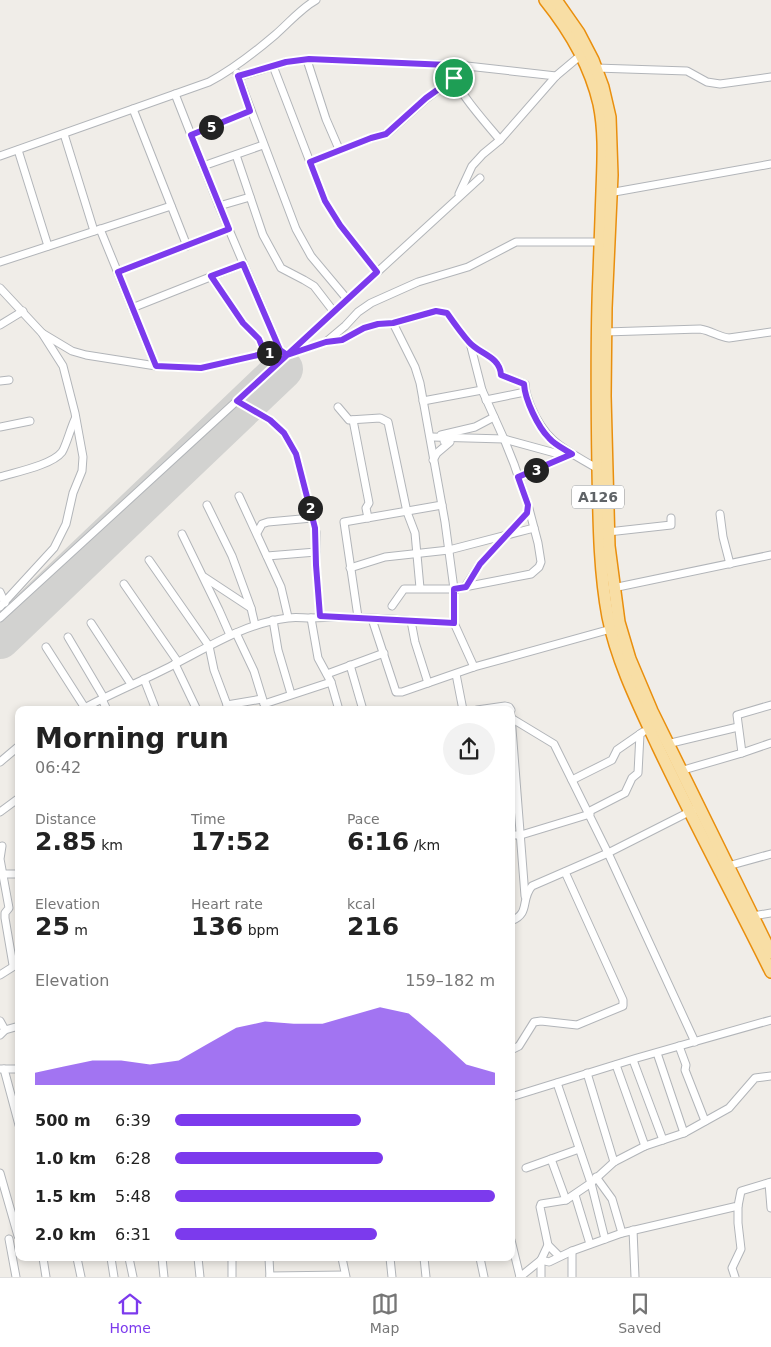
<!DOCTYPE html>
<html lang="en">
<head>
<meta charset="utf-8">
<style>
	:root { --surface:#fff; --page:#f2f2f2; --text:#222; --muted:#767676; --line:#e0e0e0; --accent:#7c3aed }
	body { margin:0; font-family:"DejaVu Sans",sans-serif; background:var(--page); color:var(--text); height:100vh; display:flex; flex-direction:column; font-size:19px; white-space:nowrap }
	* { box-sizing:border-box; margin:0 }
	p { font-size:16px; color:var(--muted) }
	.icon { flex:none; width:28px; height:28px; fill:none; stroke:currentColor; stroke-width:2; stroke-linecap:round; stroke-linejoin:round }
	.map { position:relative; flex:1; overflow:hidden }
	.side { position:absolute; left:15px; top:706px; width:500px; height:555px; display:flex; flex-direction:column; background:var(--surface); border-radius:10px; box-shadow:0 2px 8px #0003 }
	.side>* { flex:none }
	.pin { position:absolute; display:grid; place-items:center; width:42px; height:42px; color:#fff; margin:-21px; border:2px solid #fff; border-radius:50%; box-shadow:0 1px 5px #0007 }
	.km { position:absolute; width:25px; height:25px; margin:-12px; border-radius:50%; background:#222; color:#fff; font-size:14px; line-height:25px; text-align:center }
	.round { display:grid; place-items:center; flex:none; width:52px; height:52px; border-radius:26px; background:var(--page) }
	.headline { display:flex; align-items:center; justify-content:space-between; height:85px; padding:0 20px }
	h1 { font-size:28px; font-weight:700; line-height:38px }
	.stats { display:grid; grid-template-columns:repeat(3,1fr); gap:8px; height:85px; padding:5px 20px }
	.stats div { display:grid; align-content:center }
	.stats b { font-size:25px; font-weight:700 }
	.stats small { font-size:14px; font-weight:400 }
	.stats p { font-size:14px }
	.chart { height:140px; padding:10px 20px }
	.chart p { display:flex; justify-content:space-between }
	.chart svg { width:100%; height:90px; margin-top:5px; fill:var(--accent); opacity:.7 }
	ul { padding:0 20px; list-style:none; font-size:16px }
	li { display:grid; grid-template-columns:80px 60px 1fr; align-items:center; height:38px }
	li i { height:12px; border-radius:6px; background:var(--accent) }
	.tab-bar { display:flex; justify-content:space-around; align-items:center; height:70px; border-top:1px solid var(--line); background:var(--surface); font-size:14px; color:var(--muted) }
	.tab-bar a { display:grid; justify-items:center; gap:2px }
	.tab-bar .active { color:var(--accent) }
	.map>svg:first-child { display:block }
	.lines { fill:none; stroke-linecap:round; stroke-linejoin:round }
	.runway { stroke:#d2d2d0; stroke-width:40 }
	.minor-casing { stroke:#b2b5b9; stroke-width:9 }
	.trunk-casing { stroke:#e98f0e; stroke-width:14 }
	.minor { stroke:#fff; stroke-width:7 }
	.trunk { stroke:#f8dea5; stroke-width:11 }
	.route-casing { stroke:#fff; stroke-width:10 }
	.route { stroke:#7c3aed; stroke-width:6 }
	.labels { text-anchor:middle; dominant-baseline:central; stroke-width:4; stroke-linejoin:round; paint-order:stroke }
	.shield { fill:#fff; stroke:#8f9295; stroke-width:1 }
	.shield-label { font-size:14px; font-weight:bold; fill:#5f6367 }
</style>
</head>
<body>
<div class="map">
<svg width="771" height="1277" viewBox="0 0 771 1277">
	<rect width="100%" height="100%" fill="#f0ede8"/>
	<g class="lines">
		<polyline class="runway" points="0,639 283,369"/>
		<g class="minor-casing">
			<g id="minor">
				<polyline points="307,60 326,119 339,149"/>
				<path d="M448 65C458 93 481 117 500 140"/>
				<polyline points="273,66 325,201 340,225 377,272"/>
				<polyline points="596,68 687,71 707,82 720,84 771,77"/>
				<polyline points="237,73 296,229 311,256 347,299"/>
				<polyline points="238,77 286,62 309,59 458,65 556,76"/>
				<polyline points="175,94 219,206 280,350"/>
				<polyline points="133,109 187,246"/>
				<polyline points="64,134 94,231"/>
				<polyline points="191,135 250,111"/>
				<polyline points="18,150 48,246"/>
				<polyline points="236,155 263,235 281,268 304,280 314,286 334,312"/>
				<path d="M0 156 209 82C232 70 255 52 275 35 289 23 300 9 316 0"/>
				<polyline points="310,162 371,138 388,133 426,99 454,78"/>
				<polyline points="203,166 263,145"/>
				<polyline points="609,193 771,164"/>
				<polyline points="459,194 472,166 483,154 500,140 556,76 581,55"/>
				<polyline points="219,206 250,197"/>
				<polyline points="100,229 156,366"/>
				<polyline points="0,262 171,206"/>
				<polyline points="118,272 229,229"/>
				<polyline points="211,276 243,323 259,339 265,354"/>
				<polyline points="0,288 42,333 63,366 75,413 83,457 82,471 73,493 66,524 54,548 0,607"/>
				<polyline points="132,308 243,264"/>
				<polyline points="393,323 415,367 420,383 445,522 454,589 454,623 474,667"/>
				<polyline points="0,325 23,311"/>
				<path d="M605 332 700 329C712 331 719 337 729 338L771 332"/>
				<path d="M42 333 72 351 86 355 156 366 201 368 280 350 287 355 326 342 342 340 364 328 378 324 393 323 436 311 447 313C454 323 461 333 469 342 479 354 500 356 501 375L525 384C525 393 528 399 531 407 547 444 565 449 598 469"/>
				<polyline points="326,342 345,326 358,312 371,303 418,282 468,267 516,242 600,242"/>
				<polyline points="0,381 9,380"/>
				<polyline points="486,400 525,392"/>
				<polyline points="237,401 270,420 284,433 296,454 316,532 316,565 320,616"/>
				<polyline points="423,401 482,390"/>
				<polyline points="338,407 349,420 380,418 388,422 407,512 415,533 420,588"/>
				<polyline points="353,420 369,503 366,508 368,518"/>
				<polyline points="0,427 30,421"/>
				<polyline points="441,435 475,427 494,417"/>
				<polyline points="432,437 504,439 566,456"/>
				<polyline points="433,460 437,453 450,442 444,441"/>
				<path d="M0 477C16 472 52 465 62 452 66 446 71 427 75 419"/>
				<polyline points="518,477 566,456"/>
				<polyline points="239,496 281,587 288,617"/>
				<polyline points="207,505 232,556 251,608"/>
				<polyline points="720,514 723,537 730,564"/>
				<polyline points="608,532 671,525 671,518"/>
				<polyline points="257,533 262,524 268,522 312,518"/>
				<polyline points="182,534 219,610 230,635"/>
				<polyline points="267,556 316,552"/>
				<polyline points="149,560 209,646 214,670 229,710"/>
				<polyline points="350,568 385,557 449,550 534,528"/>
				<polyline points="204,577 251,608 255,625"/>
				<polyline points="124,584 178,662"/>
				<polyline points="465,587 480,564 523,517 527,513 528,508"/>
				<polyline points="613,588 771,555"/>
				<polyline points="0,592 5,603"/>
				<polyline points="392,606 404,589 454,589 531,574 539,567 541,562 538,543 528,505 514,464 504,439 482,390 470,343"/>
				<polyline points="358,617 344,522 442,505"/>
				<polyline points="0,618 480,178"/>
				<polyline points="311,618 318,658 331,682 339,710"/>
				<polyline points="372,619 396,692 402,692 474,667 611,629"/>
				<polyline points="273,620 278,650 291,694"/>
				<polyline points="411,621 415,642 428,683"/>
				<polyline points="91,623 131,684"/>
				<polyline points="236,633 254,671 266,710"/>
				<polyline points="68,637 104,698"/>
				<polyline points="46,647 85,708"/>
				<polyline points="175,664 197,710"/>
				<polyline points="350,665 363,710"/>
				<polyline points="327,674 384,653"/>
				<polyline points="456,674 463,710"/>
				<polyline points="144,679 156,710"/>
				<polyline points="102,699 107,710"/>
				<polyline points="264,704 331,682"/>
				<polyline points="227,705 262,699"/>
				<path d="M81 710C111 693 143 681 173 665 210 646 246 623 288 618 295 617 303 618 311 618 358 615 406 621 454 623"/>
				<polyline points="477,710 505,706 509,707 511,710"/>
				<polyline points="511,716 525,896"/>
				<polyline points="511,718 554,744 608,853 695,1042"/>
				<polyline points="667,744 738,727"/>
				<polyline points="742,753 771,743"/>
				<polyline points="0,762 19,746"/>
				<polyline points="680,771 742,753 737,715 771,705"/>
				<polyline points="572,780 612,760 617,750 643,732"/>
				<polyline points="0,812 19,798"/>
				<polyline points="588,812 625,793 632,778 638,773 640,734"/>
				<polyline points="511,835 521,835 590,814"/>
				<polyline points="2,846 0,859 9,908 5,913 5,918 13,965"/>
				<polyline points="728,866 771,854"/>
				<polyline points="0,874 19,874"/>
				<polyline points="753,916 771,913"/>
				<path d="M511 921C531 913 520 900 532 886L608 853 693 810"/>
				<polyline points="0,975 19,963"/>
				<polyline points="0,1021 5,1030"/>
				<polyline points="0,1035 5,1030 19,1026"/>
				<polyline points="679,1046 686,1065 685,1070 705,1121"/>
				<polyline points="511,1050 519,1046 534,1022 541,1021 577,1025 623,1006 623,1000 565,872"/>
				<polyline points="657,1053 684,1133"/>
				<polyline points="633,1060 663,1140"/>
				<polyline points="616,1065 645,1146"/>
				<polyline points="0,1069 19,1069"/>
				<polyline points="4,1069 19,1125"/>
				<polyline points="587,1073 614,1162"/>
				<polyline points="557,1083 591,1183 605,1239"/>
				<polyline points="511,1097 637,1058 771,1020"/>
				<polyline points="551,1159 566,1200"/>
				<polyline points="526,1168 579,1149"/>
				<polyline points="0,1173 18,1236"/>
				<polyline points="596,1177 612,1199 622,1233"/>
				<polyline points="769,1183 771,1208"/>
				<polyline points="575,1195 590,1244"/>
				<polyline points="633,1230 635,1277"/>
				<polyline points="9,1239 16,1277"/>
				<polyline points="511,1240 520,1277"/>
				<polyline points="572,1251 572,1277"/>
				<polyline points="559,1256 548,1245 540,1207 541,1204 566,1200 591,1183 614,1162 645,1146 684,1133 729,1108 755,1078 771,1076"/>
				<polyline points="43,1258 46,1277"/>
				<polyline points="77,1258 81,1277"/>
				<polyline points="111,1258 114,1277"/>
				<polyline points="129,1258 133,1277"/>
				<polyline points="162,1258 164,1277"/>
				<polyline points="198,1258 200,1277"/>
				<polyline points="232,1258 232,1277"/>
				<polyline points="269,1258 270,1277"/>
				<polyline points="342,1258 346,1277"/>
				<polyline points="390,1258 392,1277"/>
				<polyline points="424,1258 426,1277"/>
				<polyline points="480,1258 484,1277"/>
				<polyline points="541,1260 549,1262 572,1251 622,1233 738,1206 741,1191 771,1182"/>
				<polyline points="270,1276 345,1275"/>
				<polyline points="520,1277 541,1260"/>
				<polyline points="541,1277 541,1260 548,1245"/>
				<polyline points="735,1277 732,1268 741,1249 738,1223 738,1206"/>
			</g>
		</g>
		<g class="trunk-casing">
			<g id="trunk">
				<path d="M545 0C570 31 590 65 599 104 605 133 603 162 602 191 601 219 600 246 599 274 596 339 597 404 598 469 599 518 599 569 608 617 617 662 639 706 658 747 694 823 734 897 771 972"/>
				<polyline points="556,0 579,33 593,60 603,87 610,117 612,175 606,308 605,396 609,546 619,622 630,659 652,711 771,953"/>
			</g>
		</g>
		<use href="#minor" class="minor"/>
		<use href="#trunk" class="trunk"/>
	</g>
	<g class="lines">
		<g class="route-casing">
			<path id="route" d="M454 78 426 98 386 134 371 138 310 162 325 201 340 225 377 272 287 355 280 350 265 354 259 339 243 323 211 276 243 264 280 350 287 355 237 401 270 420 284 433 296 454 315 528 316 565 320 616 454 623V589L466 587 480 564 527 513 528 505 518 477 572 454C564 449 555 445 549 438 538 427 525 400 524 384L501 375C500 356 479 354 469 342 461 333 454 323 447 313L436 311 393 323 378 324 364 328 342 340 326 342 287 355 280 350 201 368 156 366 118 272 229 229 191 135 250 111 238 76 286 62 309 59 448 65 454 78"/>
		</g>
		<use href="#route" class="route"/>
	</g>
	<g class="labels">
		<rect class="shield" x="572" y="485.5" width="52" height="23" rx="4"/>
		<g class="shield-label">
			<text x="598" y="497">A126</text>
		</g>
	</g>
</svg>
<div class="pin" style="left:454px;top:78px;background:#1e9e55"><svg class="icon" aria-label="arrive" viewBox="0 0 24 24"><path d="M6 21V4h12l-3 4 3 4H6"/></svg></div>
<b class="km" style="left:269px;top:353px">1</b>
<b class="km" style="left:310px;top:508px">2</b>
<b class="km" style="left:536px;top:470px">3</b>
<b class="km" style="left:211px;top:127px">5</b>
<section class="side">
<div class="headline"><div><h1>Morning run</h1><p>06:42</p></div><a class="round"><svg class="icon" aria-label="share" viewBox="0 0 24 24"><path d="M12 15V3M7 8l5-5 5 5M5 13v7h14v-7"/></svg></a></div>
<div class="stats">
<div><p>Distance</p><b>2.85<small> km</small></b></div>
<div><p>Time</p><b>17:52</b></div>
<div><p>Pace</p><b>6:16<small> /km</small></b></div>
</div>
<div class="stats">
<div><p>Elevation</p><b>25<small> m</small></b></div>
<div><p>Heart rate</p><b>136<small> bpm</small></b></div>
<div><p>kcal</p><b>216</b></div>
</div>
<div class="chart"><p><span>Elevation</span>159–182 m</p>
<svg viewBox="0 0 160 44" preserveAspectRatio="none"><path d="M0 44V38L10 35L20 32L30 32L40 34L50 32L60 24L70 16L80 13L90 14L100 14L110 10L120 6L130 9L140 21L150 34L160 38V44z"/></svg>
</div>
<ul>
<li><b>500 m</b>6:39<i style="width:58%"></i></li>
<li><b>1.0 km</b>6:28<i style="width:65%"></i></li>
<li><b>1.5 km</b>5:48<i style="width:100%"></i></li>
<li><b>2.0 km</b>6:31<i style="width:63%"></i></li>
</ul>
</section>
</div>
<nav class="tab-bar">
<a class="active"><svg class="icon" aria-label="home" viewBox="0 0 24 24"><path d="M3 11l9-7 9 7M6 9v11h12V9"/></svg>Home</a>
<a><svg class="icon" aria-label="map" viewBox="0 0 24 24"><path d="M3 6l6-2 6 2 6-2v14l-6 2-6-2-6 2zM9 4v14M15 6v14"/></svg>Map</a>
<a><svg class="icon" aria-label="saved" viewBox="0 0 24 24"><path d="M7 4h10v16l-5-4-5 4z"/></svg>Saved</a>
</nav>
</body>
</html>
